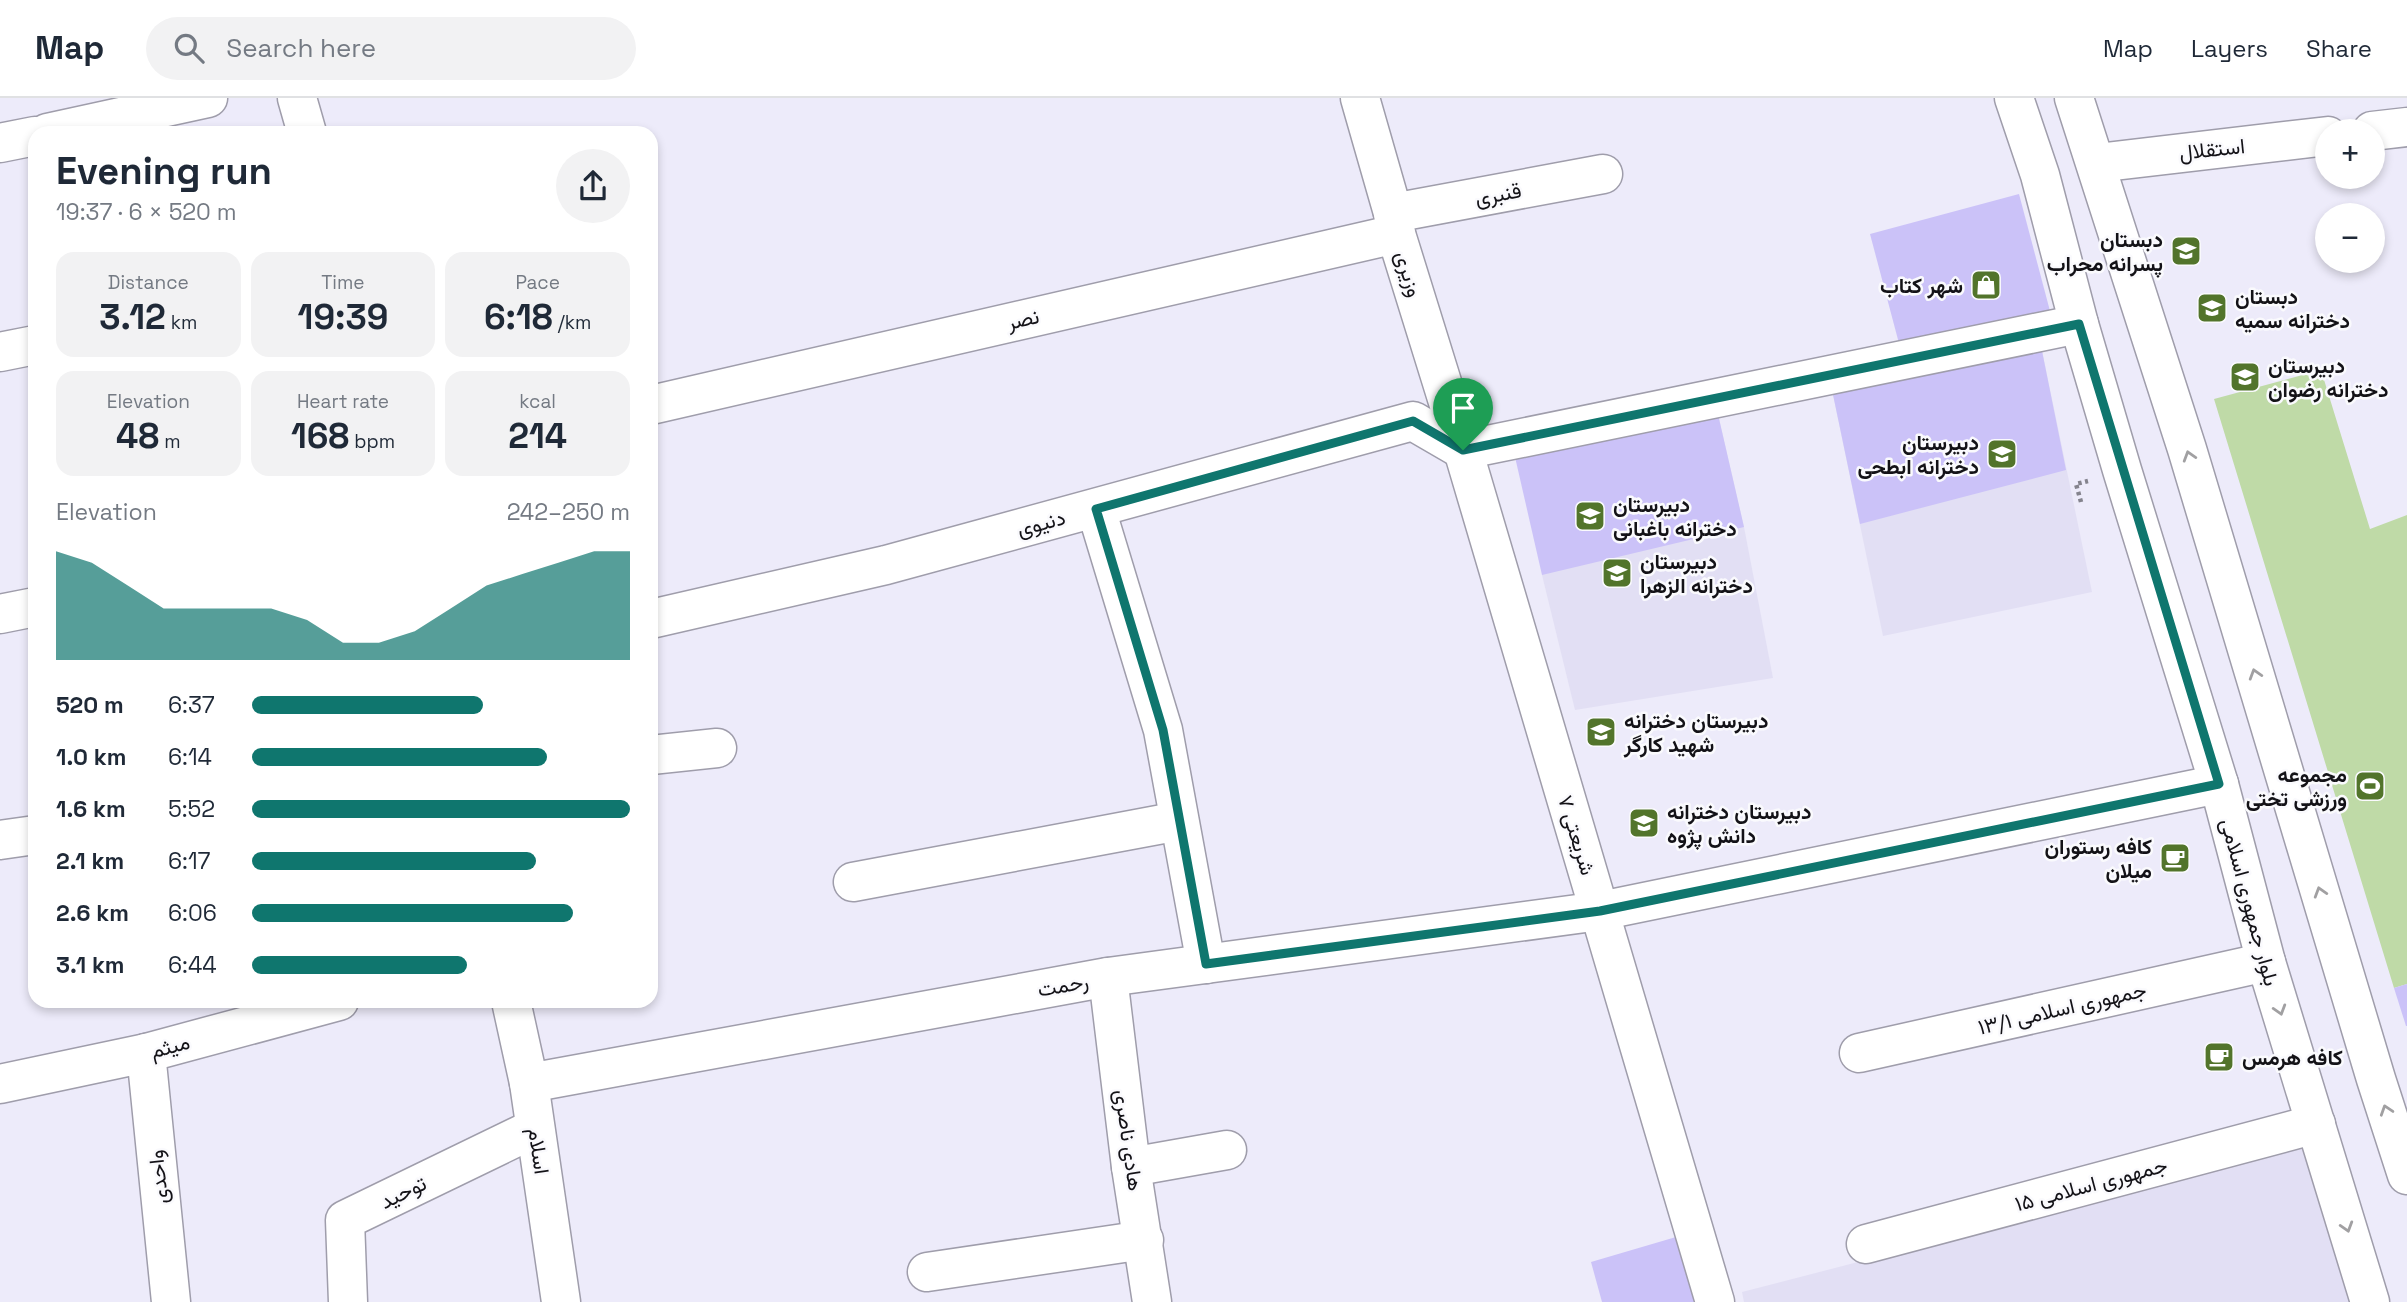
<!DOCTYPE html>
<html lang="en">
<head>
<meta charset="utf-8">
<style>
	:root { --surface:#fff; --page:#f2f2f3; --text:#1f2937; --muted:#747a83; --line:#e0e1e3; --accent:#0f766e }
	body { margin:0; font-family:"Space Grotesk",Vazirmatn,sans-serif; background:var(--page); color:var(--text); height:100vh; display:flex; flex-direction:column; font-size:26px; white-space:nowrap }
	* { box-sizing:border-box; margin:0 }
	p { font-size:23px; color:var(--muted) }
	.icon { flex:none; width:38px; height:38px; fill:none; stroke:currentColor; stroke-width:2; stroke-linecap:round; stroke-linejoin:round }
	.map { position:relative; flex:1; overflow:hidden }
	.details { position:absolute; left:28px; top:28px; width:630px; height:882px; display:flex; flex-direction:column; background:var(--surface); border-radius:21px; box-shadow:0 4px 10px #0003 }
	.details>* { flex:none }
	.controls { position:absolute; left:2315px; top:21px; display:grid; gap:14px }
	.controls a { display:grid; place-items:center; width:70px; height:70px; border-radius:50%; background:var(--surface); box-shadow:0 4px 10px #0003; font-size:35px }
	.pin { position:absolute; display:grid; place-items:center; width:60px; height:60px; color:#fff; margin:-72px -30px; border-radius:50% 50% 50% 0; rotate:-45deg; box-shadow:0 0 7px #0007 }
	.pin .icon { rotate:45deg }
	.round { display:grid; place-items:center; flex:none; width:74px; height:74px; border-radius:37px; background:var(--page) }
	.head { display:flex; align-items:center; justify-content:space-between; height:119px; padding:0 28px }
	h1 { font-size:38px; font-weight:600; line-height:52px }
	.figures { display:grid; grid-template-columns:repeat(3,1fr); gap:10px; height:119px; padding:7px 28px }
	.figures div { display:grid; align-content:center; border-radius:18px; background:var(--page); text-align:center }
	.figures b { font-size:35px; font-weight:600 }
	.figures small { font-size:19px; font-weight:400 }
	.figures p { font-size:19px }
	.chart { height:196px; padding:14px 28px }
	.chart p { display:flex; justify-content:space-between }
	.chart svg { width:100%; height:126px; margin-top:7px; fill:var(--accent); opacity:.7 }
	ul { padding:0 28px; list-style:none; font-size:23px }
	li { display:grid; grid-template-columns:112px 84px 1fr; align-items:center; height:52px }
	li i { height:18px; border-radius:9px; background:var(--accent) }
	header { display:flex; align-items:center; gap:42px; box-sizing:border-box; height:98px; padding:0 35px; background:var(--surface); border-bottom:2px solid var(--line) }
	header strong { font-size:33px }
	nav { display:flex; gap:38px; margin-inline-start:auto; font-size:24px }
	.search { width:490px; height:63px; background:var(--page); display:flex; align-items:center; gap:18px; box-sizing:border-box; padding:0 24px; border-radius:38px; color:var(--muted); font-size:26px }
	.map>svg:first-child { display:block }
	.built { fill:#e2dff4 }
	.green { fill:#bfdaa7 }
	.building { fill:#cbc2f8 }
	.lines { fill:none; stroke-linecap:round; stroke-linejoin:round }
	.minor-casing { stroke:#9f9dab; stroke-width:41 }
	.tertiary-casing { stroke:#9f9dab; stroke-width:41 }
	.secondary-casing { stroke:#9f9dab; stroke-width:41 }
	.path { stroke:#84838d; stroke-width:4.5; stroke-dasharray:3.5 3.5; stroke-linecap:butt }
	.minor { stroke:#fff; stroke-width:38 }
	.tertiary { stroke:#fff; stroke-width:38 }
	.secondary { stroke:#fff; stroke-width:38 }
	.oneway { stroke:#a1a0a2 }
	.route-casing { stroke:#fff; stroke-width:14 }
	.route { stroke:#0f766e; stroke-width:9 }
	.labels { text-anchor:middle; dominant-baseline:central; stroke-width:5; stroke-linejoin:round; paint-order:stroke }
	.street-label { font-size:21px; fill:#131217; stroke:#fafafd }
	.poi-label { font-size:21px; font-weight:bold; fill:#131217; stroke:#fafafd; text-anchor:start }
</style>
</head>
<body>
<header>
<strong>Map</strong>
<div class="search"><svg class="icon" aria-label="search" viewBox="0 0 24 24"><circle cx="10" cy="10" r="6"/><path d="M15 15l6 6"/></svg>Search here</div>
<nav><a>Map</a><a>Layers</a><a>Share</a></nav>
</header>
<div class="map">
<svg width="2407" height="1204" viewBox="0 0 2407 1204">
	<rect width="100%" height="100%" fill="#edebfa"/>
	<g class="built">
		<polygon points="2040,243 2092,494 1883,538 1831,287"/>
		<polygon points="1717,312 1744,429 1773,580 1575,612 1542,477"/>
		<polygon points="2307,1048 2354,1204 1744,1204 1742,1194"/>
	</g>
	<polygon class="green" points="2321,272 2370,431 2407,417 2407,886 2394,890 2214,301"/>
	<g class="building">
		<polygon points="2019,96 2050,213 1901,253 1870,136"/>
		<polygon points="2040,243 2066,372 1860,426 1831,287"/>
		<polygon points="1717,312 1744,429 1542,477 1515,359"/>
		<polygon points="2407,886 2407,928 2406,928 2394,890"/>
		<polygon points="1676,1139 1695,1204 1602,1204 1591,1164"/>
	</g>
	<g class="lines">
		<g class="minor-casing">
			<g id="minor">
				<polyline points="1360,0 1393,115 1396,136 1463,352 1715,1204"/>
				<polyline points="47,35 208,0"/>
				<polyline points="0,45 35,38"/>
				<polyline points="1393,115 1603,76"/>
				<polyline points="0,254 35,247"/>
				<polyline points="651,307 1396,136"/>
				<polyline points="1463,352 2079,226"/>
				<polyline points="1096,411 1163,632 1206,866"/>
				<polyline points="0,516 35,509"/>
				<polyline points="651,521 886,467 1413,323 1463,352"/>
				<polyline points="651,657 717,650"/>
				<polyline points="0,742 35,737"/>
				<polyline points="853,784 1179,723"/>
				<polyline points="1108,879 1131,1069 1152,1204"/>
				<polyline points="146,955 171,1204"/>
				<polyline points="1859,955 2266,864"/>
				<polyline points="529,985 1108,879 1600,813 2219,686"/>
				<polyline points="0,986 146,955 339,903"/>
				<polyline points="1131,1069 1227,1052"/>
				<polyline points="1866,1146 2316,1026"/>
				<polyline points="927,1174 1144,1142"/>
				<polyline points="348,1204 345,1122 535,1030"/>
			</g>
		</g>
		<g class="tertiary-casing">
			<g id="tertiary">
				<polyline points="297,0 307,35"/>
				<polyline points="2372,33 2407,29"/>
				<polyline points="2097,65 2328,38"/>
				<polyline points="511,903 529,985 561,1204"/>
			</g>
		</g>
		<g class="secondary-casing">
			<g id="secondary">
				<polyline points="2014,0 2040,77 2079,226 2122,372 2219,686 2266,864 2370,1204"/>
				<polyline points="2074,0 2187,351 2376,981 2407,1077"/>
			</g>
		</g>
		<polyline class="path" points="2081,404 2076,386 2088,383"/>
		<use href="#minor" class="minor"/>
		<use href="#tertiary" class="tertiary"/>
		<use href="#secondary" class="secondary"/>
	</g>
	<defs><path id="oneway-chevron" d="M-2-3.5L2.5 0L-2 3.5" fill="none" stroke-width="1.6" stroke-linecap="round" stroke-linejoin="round" transform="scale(1.75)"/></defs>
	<g class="oneway">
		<use href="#oneway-chevron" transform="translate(2189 358) rotate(-107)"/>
		<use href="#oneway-chevron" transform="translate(2255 576) rotate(-107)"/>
		<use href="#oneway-chevron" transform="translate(2320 794) rotate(-107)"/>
		<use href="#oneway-chevron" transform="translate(2280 912) rotate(73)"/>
		<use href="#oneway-chevron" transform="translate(2386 1012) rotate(-108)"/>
		<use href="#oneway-chevron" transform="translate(2347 1129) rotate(73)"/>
	</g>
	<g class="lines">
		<g class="route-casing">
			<polygon id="route" points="2079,226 2219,686 1600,813 1206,866 1163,632 1096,411 1413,323 1463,352"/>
		</g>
		<use href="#route" class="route"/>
	</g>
	<defs>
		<g id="school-square" transform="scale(1.575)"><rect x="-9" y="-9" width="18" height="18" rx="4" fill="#52742b" stroke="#fafafd"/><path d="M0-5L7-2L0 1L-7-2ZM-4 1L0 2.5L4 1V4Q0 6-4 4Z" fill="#fff"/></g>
		<g id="shop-square" transform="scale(1.575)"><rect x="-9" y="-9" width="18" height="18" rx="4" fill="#52742b" stroke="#fafafd"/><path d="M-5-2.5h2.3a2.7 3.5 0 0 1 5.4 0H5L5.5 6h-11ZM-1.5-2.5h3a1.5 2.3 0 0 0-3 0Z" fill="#fff"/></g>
		<g id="stadium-square" transform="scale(1.575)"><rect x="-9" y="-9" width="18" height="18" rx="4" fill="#52742b" stroke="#fafafd"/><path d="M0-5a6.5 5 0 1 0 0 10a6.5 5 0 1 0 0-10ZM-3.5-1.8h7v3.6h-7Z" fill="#fff"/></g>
		<g id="cafe-square" transform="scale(1.575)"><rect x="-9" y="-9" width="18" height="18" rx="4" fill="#52742b" stroke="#fafafd"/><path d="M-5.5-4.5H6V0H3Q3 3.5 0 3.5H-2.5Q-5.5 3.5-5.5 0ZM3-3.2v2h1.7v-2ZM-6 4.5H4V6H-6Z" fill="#fff"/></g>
	</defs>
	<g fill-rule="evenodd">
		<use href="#school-square" x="2186" y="153"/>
		<use href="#shop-square" x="1986" y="187"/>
		<use href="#school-square" x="2212" y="210"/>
		<use href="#school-square" x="2245" y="279"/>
		<use href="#school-square" x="2002" y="356"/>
		<use href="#school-square" x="1590" y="418"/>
		<use href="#school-square" x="1617" y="475"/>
		<use href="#school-square" x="1601" y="634"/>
		<use href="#stadium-square" x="2370" y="688"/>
		<use href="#school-square" x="1644" y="725"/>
		<use href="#cafe-square" x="2175" y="760"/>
		<use href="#cafe-square" x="2219" y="959"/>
	</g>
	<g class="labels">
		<g class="street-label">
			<text transform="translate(2212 51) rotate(-6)">استقلال</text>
			<text transform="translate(1498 96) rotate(-11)">قنبری</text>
			<text transform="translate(1409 176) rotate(73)">وزیری</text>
			<text transform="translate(1023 221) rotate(-13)">نصر</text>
			<text transform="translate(1041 425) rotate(-15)">دنیوی</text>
			<text transform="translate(1577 737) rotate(73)">شریعتی ۷</text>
			<text transform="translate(2250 804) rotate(75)">بلوار جمهوری اسلامی</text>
			<text transform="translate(1063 887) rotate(-10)">رحمت</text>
			<text transform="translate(2062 910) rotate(-13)">جمهوری اسلامی ۱۳/۱</text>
			<text transform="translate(170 948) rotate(-15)">میثم</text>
			<text transform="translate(1129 1042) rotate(82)">هادی ناصری</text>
			<text transform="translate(539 1053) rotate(82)">اسلام</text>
			<text transform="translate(158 1079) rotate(-96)">واحدی</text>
			<text transform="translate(2091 1086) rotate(-15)">جمهوری اسلامی ۱۵</text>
			<text transform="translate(403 1094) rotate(-26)">توحید</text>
		</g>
		<g class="poi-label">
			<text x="2163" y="141" text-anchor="end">دبستان<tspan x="2163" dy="24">پسرانه محراب</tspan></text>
			<text x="1963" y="187" text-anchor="end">شهر کتاب</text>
			<text x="2235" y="198">دبستان<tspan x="2235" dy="24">دخترانه سمیه</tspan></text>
			<text x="2268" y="267">دبیرستان<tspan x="2268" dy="24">دخترانه رضوان</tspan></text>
			<text x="1979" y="344" text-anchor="end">دبیرستان<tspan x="1979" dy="24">دخترانه ابطحی</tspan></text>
			<text x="1613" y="406">دبیرستان<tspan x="1613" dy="24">دخترانه باغبانی</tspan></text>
			<text x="1640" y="463">دبیرستان<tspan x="1640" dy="24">دخترانه الزهرا</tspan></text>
			<text x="1624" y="622">دبیرستان دخترانه<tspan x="1624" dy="24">شهید کارگر</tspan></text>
			<text x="2347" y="676" text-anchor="end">مجموعه<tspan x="2347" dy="24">ورزشی تختی</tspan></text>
			<text x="1667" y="713">دبیرستان دخترانه<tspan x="1667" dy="24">دانش پژوه</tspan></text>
			<text x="2152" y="748" text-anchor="end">کافه رستوران<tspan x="2152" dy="24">میلان</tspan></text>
			<text x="2242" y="959">کافه هرمس</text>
		</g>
	</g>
</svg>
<div class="controls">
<a>+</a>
<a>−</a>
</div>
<div class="pin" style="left:1463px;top:352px;background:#1e9e55"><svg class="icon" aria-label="arrive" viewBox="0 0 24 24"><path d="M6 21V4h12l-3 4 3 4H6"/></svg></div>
<section class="details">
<div class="head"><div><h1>Evening run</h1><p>19:37 · 6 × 520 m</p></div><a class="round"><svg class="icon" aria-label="share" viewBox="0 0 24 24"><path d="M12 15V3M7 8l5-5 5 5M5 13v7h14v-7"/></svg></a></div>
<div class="figures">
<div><p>Distance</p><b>3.12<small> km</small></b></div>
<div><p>Time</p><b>19:39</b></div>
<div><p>Pace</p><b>6:18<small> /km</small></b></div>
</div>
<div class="figures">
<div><p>Elevation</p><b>48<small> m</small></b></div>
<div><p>Heart rate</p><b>168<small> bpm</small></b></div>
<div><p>kcal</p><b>214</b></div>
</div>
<div class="chart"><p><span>Elevation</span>242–250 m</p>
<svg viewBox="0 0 160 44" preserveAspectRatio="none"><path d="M0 44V6L10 10L20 18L30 26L40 26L50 26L60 26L70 30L80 38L90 38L100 34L110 26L120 18L130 14L140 10L150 6L160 6V44z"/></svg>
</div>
<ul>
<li><b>520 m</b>6:37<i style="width:61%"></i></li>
<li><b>1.0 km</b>6:14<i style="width:78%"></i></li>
<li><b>1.6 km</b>5:52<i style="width:100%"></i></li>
<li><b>2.1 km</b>6:17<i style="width:75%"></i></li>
<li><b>2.6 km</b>6:06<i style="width:85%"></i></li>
<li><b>3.1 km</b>6:44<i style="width:57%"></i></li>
</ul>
</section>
</div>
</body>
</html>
